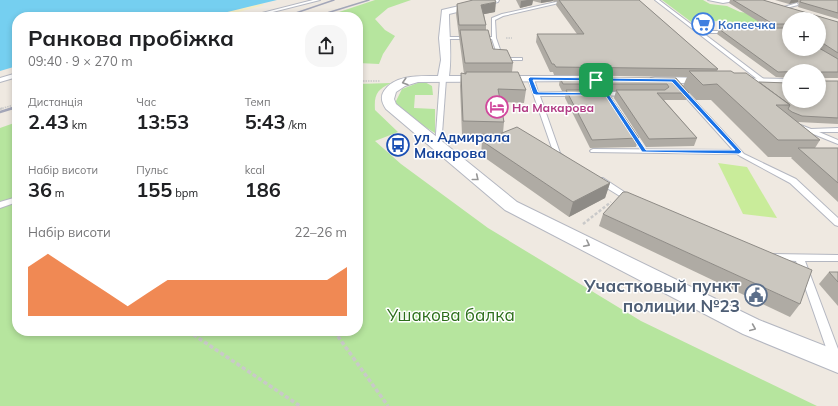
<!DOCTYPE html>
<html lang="uk">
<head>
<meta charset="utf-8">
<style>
	:root { --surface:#fff; --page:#f6f6f6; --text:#202124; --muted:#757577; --accent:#ea580c }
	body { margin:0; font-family:Mulish,sans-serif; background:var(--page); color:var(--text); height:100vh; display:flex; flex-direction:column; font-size:15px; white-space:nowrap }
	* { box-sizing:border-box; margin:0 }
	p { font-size:13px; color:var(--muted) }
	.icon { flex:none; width:22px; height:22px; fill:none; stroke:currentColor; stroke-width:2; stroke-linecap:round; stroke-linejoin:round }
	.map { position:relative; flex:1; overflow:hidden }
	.drawer { position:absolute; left:12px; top:12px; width:351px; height:324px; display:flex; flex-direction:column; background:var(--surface); border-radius:16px; box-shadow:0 2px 6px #0003 }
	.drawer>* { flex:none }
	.tools { position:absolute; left:782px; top:12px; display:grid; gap:8px }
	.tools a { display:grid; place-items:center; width:44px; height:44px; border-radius:50%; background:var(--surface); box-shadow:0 2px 6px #0003; font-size:20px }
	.pin { position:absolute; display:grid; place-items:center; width:34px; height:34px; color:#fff; margin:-17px; border-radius:8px; box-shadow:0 2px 6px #0006 }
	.round { display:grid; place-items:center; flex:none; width:42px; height:42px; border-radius:16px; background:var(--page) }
	.summary { display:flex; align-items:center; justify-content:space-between; height:68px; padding:0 16px }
	h1 { font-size:22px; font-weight:700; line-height:30px }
	.stats { display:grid; grid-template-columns:repeat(3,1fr); gap:6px; height:68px; padding:4px 16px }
	.stats div { display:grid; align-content:center }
	.stats b { font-size:20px; font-weight:700 }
	.stats small { font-size:11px; font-weight:400 }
	.stats p { font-size:11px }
	.chart { height:112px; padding:8px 16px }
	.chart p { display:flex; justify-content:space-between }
	.chart svg { width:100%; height:72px; margin-top:4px; fill:var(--accent); opacity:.7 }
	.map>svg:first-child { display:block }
	.green { fill:#b6e59e }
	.sand { fill:#f3ecc5 }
	.pitch { fill:#c9ec9a }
	.water { fill:#75cff0 }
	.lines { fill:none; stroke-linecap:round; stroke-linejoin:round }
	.service-casing { stroke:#b4b7c1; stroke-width:2 }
	.minor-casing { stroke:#b4b7c1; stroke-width:2 }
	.path-far3 { stroke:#c9c9c9; stroke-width:1.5; stroke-dasharray:1.5 1; stroke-linecap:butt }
	.path-far2 { stroke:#c9c9c9; stroke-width:2; stroke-dasharray:2.5 1.5; stroke-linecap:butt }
	.path-far1 { stroke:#c9c9c9; stroke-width:2.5; stroke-dasharray:3 2; stroke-linecap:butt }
	.path { stroke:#c9c9c9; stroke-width:3.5; stroke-dasharray:4 2.5; stroke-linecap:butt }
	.service { fill:#fff; fill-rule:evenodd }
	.minor { fill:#fff; fill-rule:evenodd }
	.rail-far2 { stroke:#a3a6b8; stroke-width:1.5 }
	.rail-far1 { stroke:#a3a6b8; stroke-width:2 }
	.rail { stroke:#a3a6b8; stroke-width:2.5 }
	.wall { fill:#afaba4; fill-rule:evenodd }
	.shaded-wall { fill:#8e8b86 }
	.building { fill:#cbc7bf; stroke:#8e8b86 }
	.oneway { stroke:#969696 }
	.route { fill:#1a73e8; stroke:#fff; fill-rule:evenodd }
	.labels { text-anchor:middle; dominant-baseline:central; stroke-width:3; stroke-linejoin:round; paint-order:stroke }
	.far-shop-label { font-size:12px; font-weight:bold; fill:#366cbe; stroke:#fff; text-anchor:start }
	.far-hotel-label { font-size:12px; font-weight:bold; fill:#b23c85; stroke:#fff; text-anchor:start }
	.transit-label { font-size:14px; font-weight:bold; fill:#164399; stroke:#fff; text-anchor:start }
	.near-service-label { font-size:17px; font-weight:bold; fill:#4e5e75; stroke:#fff; text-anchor:end }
	.near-park-label { font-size:17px; fill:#2c6e1b; stroke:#fff }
</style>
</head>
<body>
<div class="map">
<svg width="838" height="406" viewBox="0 0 838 406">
	<rect width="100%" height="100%" fill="#efe9e1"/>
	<g class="green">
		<polygon points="375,0 411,0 388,8 375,19 385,30 395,36 383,54 379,64 358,63 358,17 324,17"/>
		<polygon points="662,0 703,0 710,4 727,6 740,12 761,15 789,29 744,29 718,21 698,22 700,24 694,24"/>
		<polygon points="423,81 432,86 433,95 415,95 414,108 435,109 435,133 397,109 395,103 402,89"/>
		<path d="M391 83C377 90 374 94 375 110L398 132 375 141 401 164 488 228 641 321 817 406H0V128L17 122V331H358V84Z"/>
	</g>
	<polygon class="sand" points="256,1 264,5 220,17 190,17"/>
	<polygon class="pitch" points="718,163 747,167 777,218 743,214"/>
	<polygon class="water" points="0,0 277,0 207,17 17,17 17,66 0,71"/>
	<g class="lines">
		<g class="service-casing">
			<g id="service">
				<polygon points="313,0 320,0 253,17 246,17"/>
				<polygon points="565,0 572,0 503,16 495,20 496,38 503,58 522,58 522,60 499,60 492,39 481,39 479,38 481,37 492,37 492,18 502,14"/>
				<polygon points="655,0 659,0 700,31 731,31 731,32 729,33 703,33 765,80 765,82 761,82"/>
				<polygon points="708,0 740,0 723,3"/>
				<polygon points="797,3 798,5 786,8 784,7"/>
				<polygon points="444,37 469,37 471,38 469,39 442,39 442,37"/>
				<polygon points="17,73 17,77 0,82 0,78"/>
				<polygon points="443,77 446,79 441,147 438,149 435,147 440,79"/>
				<polygon points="529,78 534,79 538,92 575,92 578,94 575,96 540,96 560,153 566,158 564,159 560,159 554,154 528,79"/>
				<polygon points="679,88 683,88 744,154 796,179 838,218 838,226 835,225 790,183 740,156 737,154 591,152 590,151 591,150 593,149 733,150 679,90"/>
				<polygon points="599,92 625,92 628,94 625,96 597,95 596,94"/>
				<polygon points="798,124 811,129 838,128 838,132 819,132 838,140 838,144 796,127 796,125"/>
				<polygon points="597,178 603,178 635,199 631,201 628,201 597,182 596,180"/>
				<polygon points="17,197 17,202 0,208 0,202"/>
				<polygon points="771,254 838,255 838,261 805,261 838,349 838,363 832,363 830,359 796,261 768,259 766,257 768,255"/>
			</g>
		</g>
		<g class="minor-casing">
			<g id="minor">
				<path d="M485 0H499L498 2 449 14C449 34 452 55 449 76H583L587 77 589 79 587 81 418 82 405 86 396 92 394 99 396 104 517 202 759 320 838 351V373L743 334 505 210 386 109C382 103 380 97 384 91 395 74 421 76 438 76L441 60 439 38 442 10Z"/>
				<polygon points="655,77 709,78 713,79 715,81 713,83 709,84 651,82 649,80 651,78"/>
				<polygon points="735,78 789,79 789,85 731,83 729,81 731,79"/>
			</g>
		</g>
		<g class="path-far3">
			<polyline points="506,38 512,38"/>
			<polyline points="358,81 380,81"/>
			<polyline points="0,109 17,104"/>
		</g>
		<polyline class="path-far2" points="0,109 3,108"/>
		<polyline class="path-far1" points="583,224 611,202"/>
		<g class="path">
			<polyline points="188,331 300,406"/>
			<polyline points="334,331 388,406"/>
		</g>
		<use href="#service" class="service"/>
		<use href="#minor" class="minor"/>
		<g class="rail-far2">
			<polyline points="284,17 334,0"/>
			<polyline points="314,17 369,0"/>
		</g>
		<polyline class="rail-far1" points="10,109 17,107"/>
		<polyline class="rail" points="0,112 13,108"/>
	</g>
	<g class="wall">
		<path d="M516 0H639L718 69 717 71 734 73 759 82 789 101 819 71H789V78L776 77 717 34 719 29H770L729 3 730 0H763L838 22V78H821V79L822 81H838V124L798 122 820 140 815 148H838V202L791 158 792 157H768L711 100H696L683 86 687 77 554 75 553 72H550L536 42 537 34H577L556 5 557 1 554 2 553 1 541 3 533 1 532 5 520 8ZM789 19H819V49H789Z"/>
		<polygon points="775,0 838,0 838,19 798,7 799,4 798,2 789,4"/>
		<polygon points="457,4 495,12 484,14 486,25 486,30 493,49 513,63 512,72 526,90 524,103 500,102 504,122 503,133 610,183 605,198 569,217 481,155 482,141 495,136 462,135 460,86 461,73 464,74 456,14"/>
		<polygon points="560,78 676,78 689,93 686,100 664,100 697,138 694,146 646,147 614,98 616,91 607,91 639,138 636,147 590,148 565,98 566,91 562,91 559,85"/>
		<polygon points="603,214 800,304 790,317 599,226"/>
		<polygon points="829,272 838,272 838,306 819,284"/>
	</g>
	<g class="shaded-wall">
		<polygon points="527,0 533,0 532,5 520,8 521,1"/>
		<polygon points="541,0 553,0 553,1 541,3"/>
		<polygon points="791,0 798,0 798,2 789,4"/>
		<polygon points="496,2 495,12 480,15 481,5"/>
		<polygon points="610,183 605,198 569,217 573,202"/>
	</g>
	<g class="building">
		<polygon points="473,0 495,0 496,2 481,5 486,25 459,25 457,4"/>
		<polygon points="559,0 639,0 718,69 556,67 554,64 552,64 537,34 584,34"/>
		<polygon points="733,0 763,0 838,22 838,53 821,42 819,42 819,19 789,19 789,25 786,24 773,24"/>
		<polygon points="801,0 838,0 838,13 800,2"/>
		<polygon points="785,28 789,30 789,49 819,49 819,48 838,59 838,72 821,72 821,79 822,81 838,81 838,118 802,116 792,112 788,109 790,105 759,82 789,83 789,101 819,101 819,71 778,72 719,29"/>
		<polygon points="460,30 488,30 493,49 507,50 513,63 465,63"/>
		<polygon points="689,71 731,71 734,73 746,73 790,105 776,105 820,140 778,140 717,84 703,85"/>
		<polygon points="466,72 518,72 526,90 498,89 504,122 463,121 461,73 466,74"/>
		<polygon points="560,78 676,78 689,93 657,93 697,138 649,139 616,90 665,90 669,87 667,84 563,84"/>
		<polygon points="566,90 606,90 639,138 592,140"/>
		<polygon points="517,127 610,183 573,202 482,141"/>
		<polygon points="798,148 838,148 838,183"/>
		<polygon points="623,192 627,192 812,270 800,304 603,214"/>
		<polygon points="829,272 838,272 838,282"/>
	</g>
	<defs><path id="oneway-chevron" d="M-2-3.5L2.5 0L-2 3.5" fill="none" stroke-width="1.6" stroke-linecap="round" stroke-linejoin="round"/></defs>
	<g class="oneway">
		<use href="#oneway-chevron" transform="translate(405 82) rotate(163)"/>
		<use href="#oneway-chevron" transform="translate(476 178) rotate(39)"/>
		<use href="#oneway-chevron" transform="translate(587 244) rotate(27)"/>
		<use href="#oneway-chevron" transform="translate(753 328) rotate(23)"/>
	</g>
	<path class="route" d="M530 77 675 79 742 152 739 154 642 152 605 95H536L533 94 528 79ZM533 80 672 82 735 150H646L608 93 538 92Z"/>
	<defs>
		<g id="supermarket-ring" transform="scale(1.15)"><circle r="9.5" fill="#fff" stroke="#3f7fe0" stroke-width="1.5"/><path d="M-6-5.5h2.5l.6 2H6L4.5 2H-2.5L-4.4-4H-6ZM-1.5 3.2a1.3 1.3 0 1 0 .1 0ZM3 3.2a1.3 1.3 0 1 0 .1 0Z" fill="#3f7fe0"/></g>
		<g id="hotel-ring" transform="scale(1.15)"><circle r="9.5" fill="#fff" stroke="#d1479c" stroke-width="1.5"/><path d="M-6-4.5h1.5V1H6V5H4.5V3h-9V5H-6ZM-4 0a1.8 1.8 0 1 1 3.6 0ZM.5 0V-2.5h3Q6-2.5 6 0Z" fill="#d1479c"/></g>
		<g id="bus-ring" transform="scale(1.15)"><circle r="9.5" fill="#fff" stroke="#1a4fb4" stroke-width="1.5"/><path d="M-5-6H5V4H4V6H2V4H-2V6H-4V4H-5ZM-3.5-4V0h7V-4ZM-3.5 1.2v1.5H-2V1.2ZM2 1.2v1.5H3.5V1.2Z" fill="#1a4fb4"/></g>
		<g id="civic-ring" transform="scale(1.15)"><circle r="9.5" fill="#fff" stroke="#5c6f8a" stroke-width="1.5"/><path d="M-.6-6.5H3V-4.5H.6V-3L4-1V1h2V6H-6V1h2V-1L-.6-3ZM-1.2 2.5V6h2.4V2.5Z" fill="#5c6f8a"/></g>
	</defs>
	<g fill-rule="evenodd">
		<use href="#supermarket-ring" x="703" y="24"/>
		<use href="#hotel-ring" x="497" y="107"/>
		<use href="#bus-ring" x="398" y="145"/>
		<use href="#civic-ring" x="756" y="295"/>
	</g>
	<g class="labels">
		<g class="far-shop-label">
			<text x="718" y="24">Копеечка</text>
		</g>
		<g class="far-hotel-label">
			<text x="512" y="107">На Макарова</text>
		</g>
		<g class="transit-label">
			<text x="414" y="137">ул. Адмирала<tspan x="414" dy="16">Макарова</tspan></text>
		</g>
		<g class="near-service-label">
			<text x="740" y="285">Участковый пункт<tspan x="740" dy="20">полиции №23</tspan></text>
		</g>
		<g class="near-park-label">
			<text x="451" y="314">Ушакова балка</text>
		</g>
	</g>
</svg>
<div class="tools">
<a>+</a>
<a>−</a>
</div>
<div class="pin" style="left:596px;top:80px;background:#1e9e55"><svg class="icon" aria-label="arrive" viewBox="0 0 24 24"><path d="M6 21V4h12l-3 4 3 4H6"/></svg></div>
<section class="drawer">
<div class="summary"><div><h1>Ранкова пробіжка</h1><p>09:40 · 9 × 270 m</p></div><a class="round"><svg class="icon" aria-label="share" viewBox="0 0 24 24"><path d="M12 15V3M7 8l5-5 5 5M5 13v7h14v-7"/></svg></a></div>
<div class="stats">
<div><p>Дистанція</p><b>2.43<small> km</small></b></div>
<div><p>Час</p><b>13:53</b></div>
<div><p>Темп</p><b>5:43<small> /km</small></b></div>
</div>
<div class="stats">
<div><p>Набір висоти</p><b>36<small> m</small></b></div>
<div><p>Пульс</p><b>155<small> bpm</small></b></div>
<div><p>kcal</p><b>186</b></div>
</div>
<div class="chart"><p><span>Набір висоти</span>22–26 m</p>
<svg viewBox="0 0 160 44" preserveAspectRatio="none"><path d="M0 44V14L10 6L20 14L30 22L40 30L50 38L60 30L70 22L80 22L90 22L100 22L110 22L120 22L130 22L140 22L150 22L160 14V44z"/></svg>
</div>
</section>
</div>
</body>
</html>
